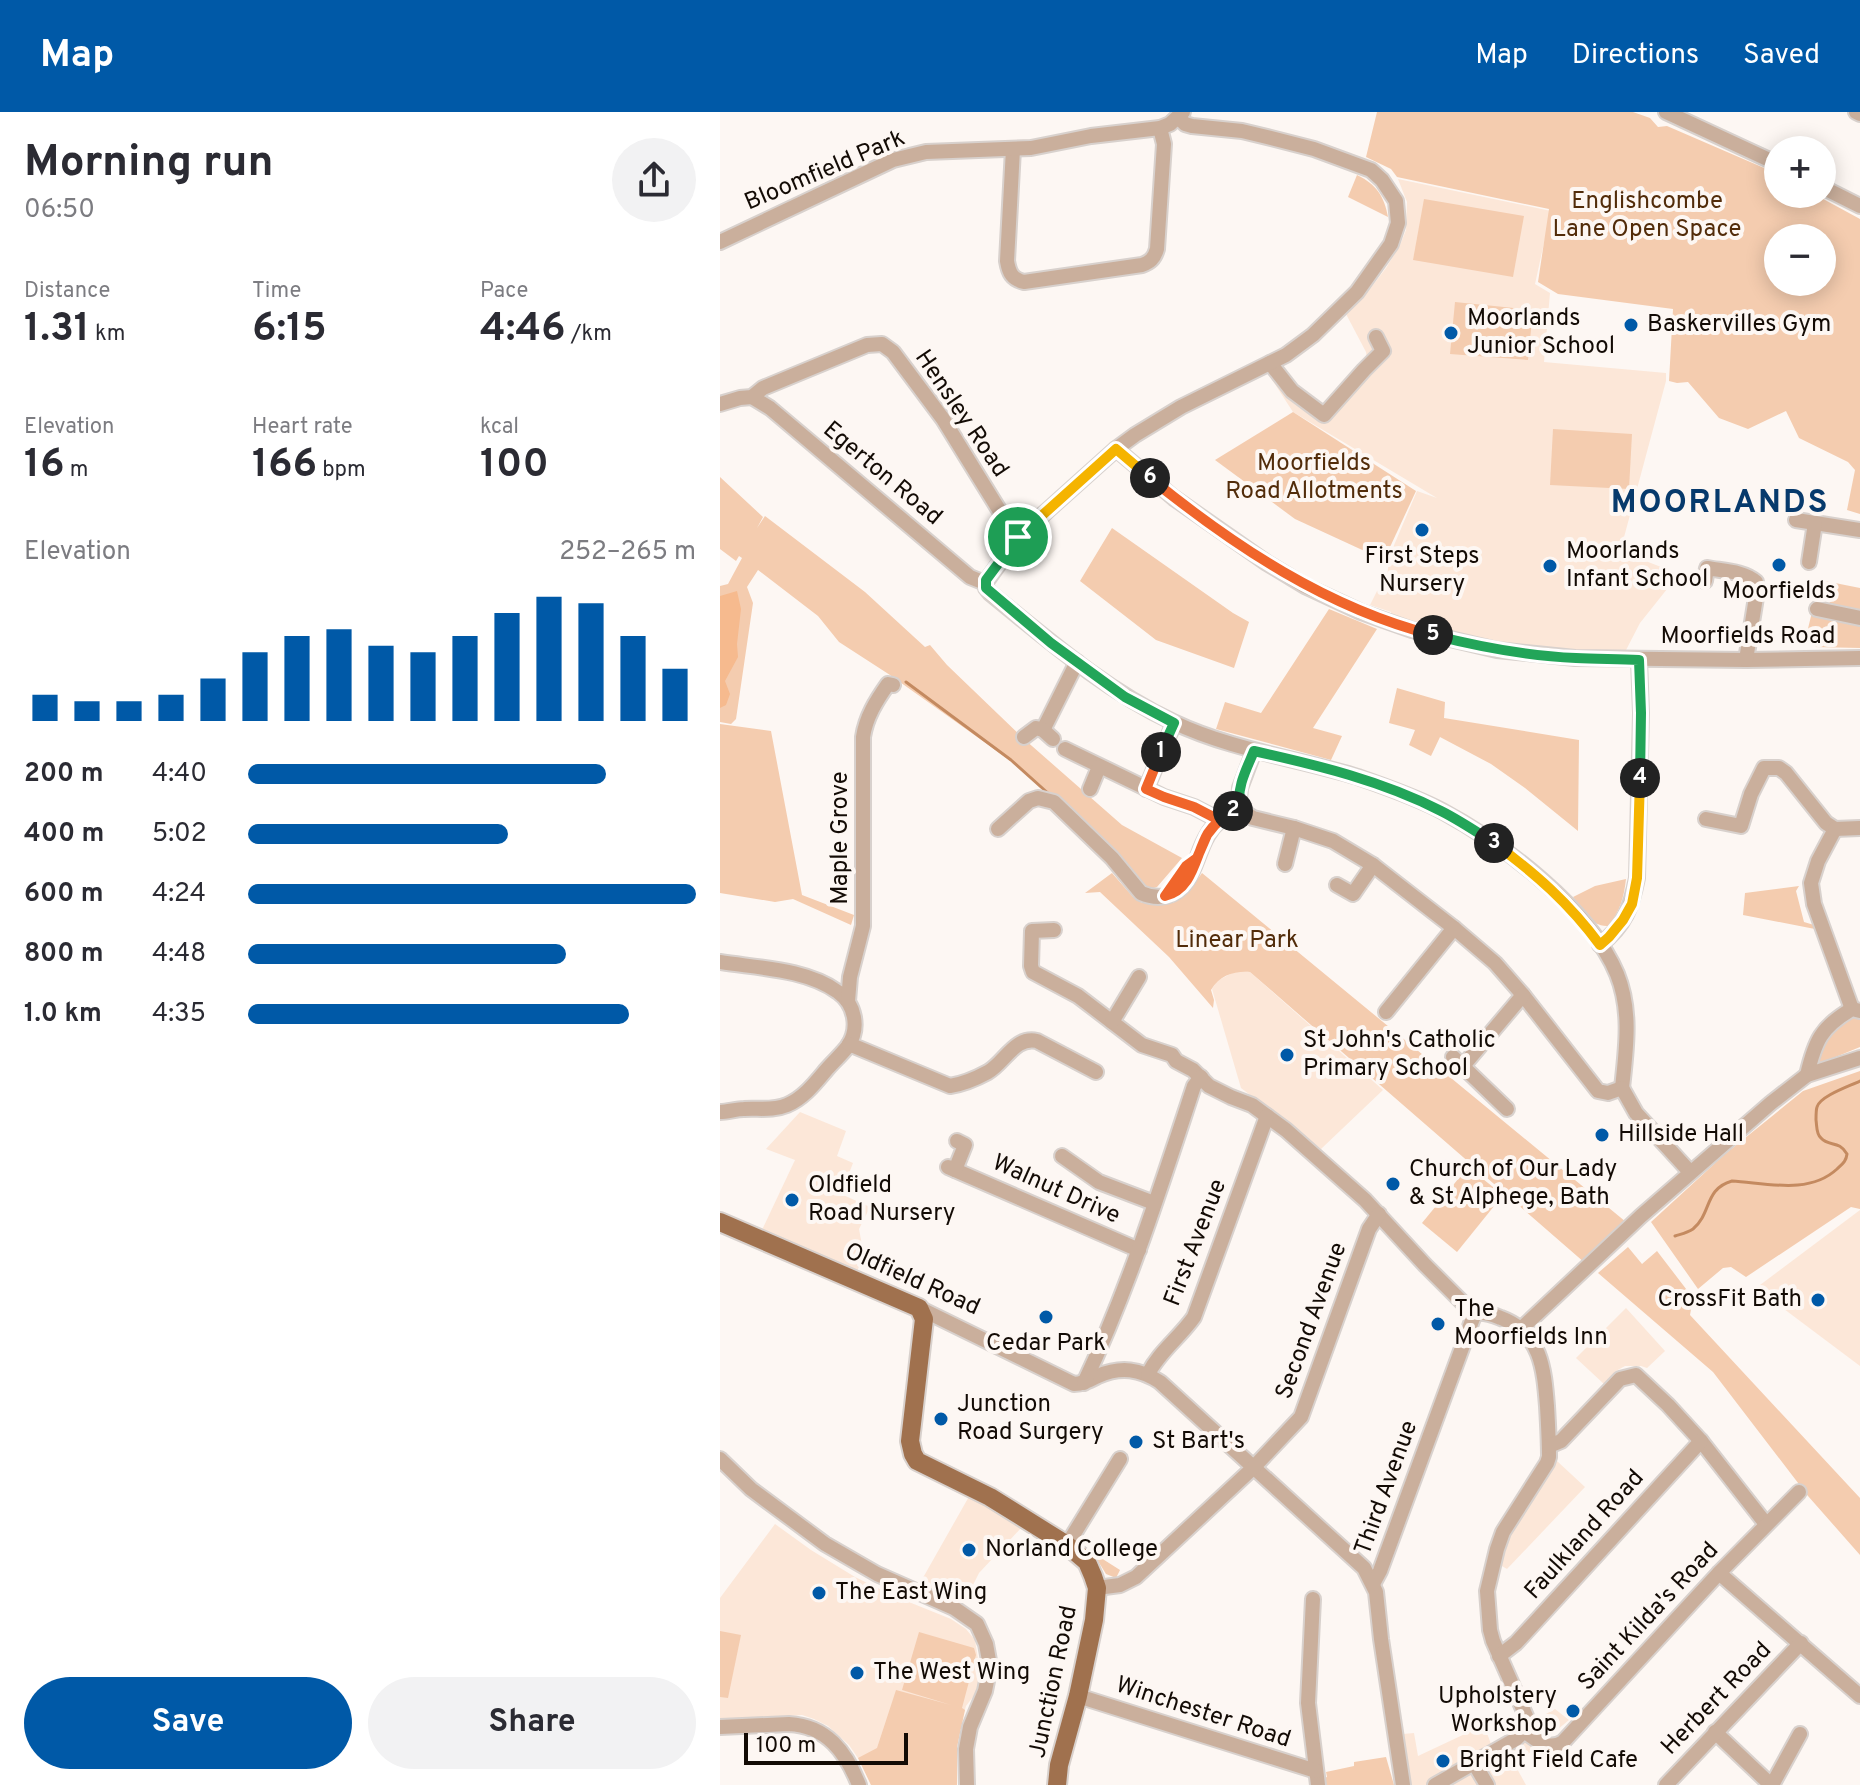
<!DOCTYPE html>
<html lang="en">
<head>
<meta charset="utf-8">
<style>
	:root { --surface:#fff; --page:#f2f2f3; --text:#2b2b33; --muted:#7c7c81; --accent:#0059a7 }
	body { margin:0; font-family:Overpass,sans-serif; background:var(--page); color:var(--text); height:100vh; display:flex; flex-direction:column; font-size:30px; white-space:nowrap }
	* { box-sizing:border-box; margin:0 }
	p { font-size:26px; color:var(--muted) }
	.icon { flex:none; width:44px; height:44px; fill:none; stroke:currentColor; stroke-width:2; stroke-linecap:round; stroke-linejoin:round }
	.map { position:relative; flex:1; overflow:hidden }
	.side { display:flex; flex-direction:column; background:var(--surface); width:720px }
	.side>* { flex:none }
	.controls { position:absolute; left:1044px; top:24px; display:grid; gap:16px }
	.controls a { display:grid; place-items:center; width:72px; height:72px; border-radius:50%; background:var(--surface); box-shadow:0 4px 20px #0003; font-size:40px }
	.scale { position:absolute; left:24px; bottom:20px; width:164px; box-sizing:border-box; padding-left:8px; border:4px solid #130b05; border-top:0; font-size:22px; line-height:28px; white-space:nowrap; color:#130b05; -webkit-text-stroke:6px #fdf7f3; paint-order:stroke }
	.pin { position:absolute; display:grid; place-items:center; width:68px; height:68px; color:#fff; margin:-34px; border:4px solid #fff; border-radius:50%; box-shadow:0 2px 8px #0007 }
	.km { position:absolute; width:40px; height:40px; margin:-20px; border-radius:50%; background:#222; color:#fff; font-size:22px; line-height:40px; text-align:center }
	.round { display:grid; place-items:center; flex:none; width:84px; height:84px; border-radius:42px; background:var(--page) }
	.head { display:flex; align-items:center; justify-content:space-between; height:136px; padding:0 24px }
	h1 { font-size:44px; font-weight:700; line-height:60px }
	.metrics { display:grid; grid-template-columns:repeat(3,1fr); gap:12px; height:136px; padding:8px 24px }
	.metrics div { display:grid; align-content:center }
	.metrics b { font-size:40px; font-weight:700 }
	.metrics small { font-size:22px; font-weight:400 }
	.metrics p { font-size:22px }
	.chart { height:224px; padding:16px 24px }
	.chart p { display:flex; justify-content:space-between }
	.chart svg { width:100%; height:144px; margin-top:8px; stroke:var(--accent); stroke-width:6 }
	.primary-button { display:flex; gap:16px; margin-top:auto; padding:16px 24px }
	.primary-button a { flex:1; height:92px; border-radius:48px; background:var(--accent); color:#fff; font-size:32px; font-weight:700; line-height:92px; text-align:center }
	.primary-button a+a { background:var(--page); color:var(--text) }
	ul { padding:0 24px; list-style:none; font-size:26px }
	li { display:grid; grid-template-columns:128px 96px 1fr; align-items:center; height:60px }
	li i { height:20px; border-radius:10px; background:var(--accent) }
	header { display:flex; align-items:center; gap:48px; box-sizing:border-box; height:112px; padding:0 40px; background:var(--accent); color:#fff }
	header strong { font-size:38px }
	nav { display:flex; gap:44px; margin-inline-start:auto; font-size:28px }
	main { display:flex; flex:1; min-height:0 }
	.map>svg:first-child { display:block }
	.built { fill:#fce7d8 }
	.green { fill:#f4ccaf; fill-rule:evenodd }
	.forest { fill:#f6ba8e }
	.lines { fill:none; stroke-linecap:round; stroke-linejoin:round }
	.stream { stroke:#c48a60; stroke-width:3 }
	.minor-casing { stroke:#d8d1cd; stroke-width:18 }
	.major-casing { stroke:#d8d1cd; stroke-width:22 }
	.minor { stroke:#caaf9c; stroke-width:14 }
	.major { stroke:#a0714e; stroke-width:18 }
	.split-1-casing { stroke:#fff; stroke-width:16 }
	.split-2-casing { stroke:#fff; stroke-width:16 }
	.split-3-casing { stroke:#fff; stroke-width:16 }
	.split-4-casing { stroke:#fff; stroke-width:16 }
	.split-5-casing { stroke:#fff; stroke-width:16 }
	.split-6-casing { stroke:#fff; stroke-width:16 }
	.split-7-casing { stroke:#fff; stroke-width:16 }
	.split-1 { stroke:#22a559; stroke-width:10 }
	.split-2 { stroke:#f0652b; stroke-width:10 }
	.split-3 { stroke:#22a559; stroke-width:10 }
	.split-4 { stroke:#f5b400; stroke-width:10 }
	.split-5 { stroke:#22a559; stroke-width:10 }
	.split-6 { stroke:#f0652b; stroke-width:10 }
	.split-7 { stroke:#f5b400; stroke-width:10 }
	.poi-dot { fill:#0059a7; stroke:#fdf7f3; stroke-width:3 }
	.labels { text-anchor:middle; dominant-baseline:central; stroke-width:8; stroke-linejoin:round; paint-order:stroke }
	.street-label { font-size:24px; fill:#130b05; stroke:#fdf7f3 }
	.park-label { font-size:24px; fill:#522c0a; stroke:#fdf7f3 }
	.poi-label { font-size:24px; fill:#130b05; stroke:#fdf7f3; text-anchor:start }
	.district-label { font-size:32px; font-weight:bold; letter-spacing:2px; fill:#073a6c; stroke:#fdf7f3 }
</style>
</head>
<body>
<header>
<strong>Map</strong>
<nav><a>Map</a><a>Directions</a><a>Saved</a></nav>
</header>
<main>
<section class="side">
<div class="head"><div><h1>Morning run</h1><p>06:50</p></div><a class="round"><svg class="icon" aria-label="share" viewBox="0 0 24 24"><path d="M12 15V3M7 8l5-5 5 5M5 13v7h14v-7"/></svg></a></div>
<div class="metrics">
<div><p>Distance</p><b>1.31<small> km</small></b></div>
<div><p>Time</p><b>6:15</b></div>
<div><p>Pace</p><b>4:46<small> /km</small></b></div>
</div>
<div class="metrics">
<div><p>Elevation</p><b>16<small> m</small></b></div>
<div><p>Heart rate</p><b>166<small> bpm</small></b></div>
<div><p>kcal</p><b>100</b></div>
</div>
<div class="chart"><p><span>Elevation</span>252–265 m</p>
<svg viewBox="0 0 160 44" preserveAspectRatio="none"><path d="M5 44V36M15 44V38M25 44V38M35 44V36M45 44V31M55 44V23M65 44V18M75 44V16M85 44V21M95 44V23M105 44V18M115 44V11M125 44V6M135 44V8M145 44V18M155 44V28"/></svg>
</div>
<ul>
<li><b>200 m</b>4:40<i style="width:80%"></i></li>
<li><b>400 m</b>5:02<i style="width:58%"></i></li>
<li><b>600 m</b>4:24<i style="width:100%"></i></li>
<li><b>800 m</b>4:48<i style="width:71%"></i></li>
<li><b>1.0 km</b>4:35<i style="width:85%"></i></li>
</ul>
<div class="primary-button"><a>Save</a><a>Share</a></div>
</section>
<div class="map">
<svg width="1140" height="1673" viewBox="0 0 1140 1673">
	<rect width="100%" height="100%" fill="#fdf7f3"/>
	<g class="built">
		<polygon points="678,67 831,99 815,172 830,181 824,250 946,261 946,269 903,429 918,446 959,462 920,511 905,540 840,538 755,526 713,518 671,503 671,500 650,493 657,479 675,469 667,467 669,445 697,379 717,386 573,300 549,263 561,254 572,273 598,293 607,292 647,247 646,240 626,202 643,186 666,156 680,133 686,118 687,90"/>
		<polygon points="516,859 530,860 663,978 601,1037 521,976 492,877 497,869"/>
		<polygon points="80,1000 126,1019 117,1044 133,1051 121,1082 150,1095 139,1117 144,1144 137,1159 42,1118 75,1048 46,1037"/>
		<polygon points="1140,1098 1140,1254 1036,1176"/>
		<polygon points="906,1196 945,1239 927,1256 921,1254 905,1254 896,1259 884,1272 856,1246"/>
		<polygon points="837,1349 865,1375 787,1457 780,1453 788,1427 806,1395"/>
		<polygon points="251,1381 302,1415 259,1461 244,1491 200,1471"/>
		<polygon points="55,1412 91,1438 135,1465 174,1484 231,1507 246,1517 255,1528 261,1566 256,1581 246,1594 240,1615 237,1635 237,1673 151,1673 144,1655 129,1633 108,1614 94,1607 82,1603 29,1607 0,1607 0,1486"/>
		<polygon points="835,1597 849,1608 795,1653 806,1673 691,1673 683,1622 694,1621 698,1644 764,1613 771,1632"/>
	</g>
	<g class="green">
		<path d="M657 0H913L930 6 938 15 947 14 1058 62V82H1094L1140 107V402L1127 398 1135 358 1128 350 1079 326 1066 299 1028 317 999 306 968 270 957 271 949 269 953 197 838 182 818 170 829 97 677 65 671 57 646 45ZM1058 126H1102V170H1058Z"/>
		<path d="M637 63C656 72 664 84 668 105L628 85Z"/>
		<polygon points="704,87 804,104 793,165 693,148"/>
		<polygon points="735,190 813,198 808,248 730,242"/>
		<polygon points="573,300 696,379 664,448 575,407 495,348"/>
		<polygon points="833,317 912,322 909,377 830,373"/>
		<polygon points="0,365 43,405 37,416 45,404 145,480 205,535 210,533 227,553 304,627 402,713 462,746 437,775 424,779 369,715 298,654 170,563 119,530 98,504 38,458 27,475 33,491 16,607 11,612 0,610 0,474 8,472 22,446 19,444 16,449 0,437"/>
		<polygon points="392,416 513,501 529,510 514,556 436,528 360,469"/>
		<polygon points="1100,468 1140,476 1140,499 1109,493 1111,485 1097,482"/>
		<polygon points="609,497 657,517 593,616 622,624 611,648 496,617 505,590 541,601"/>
		<polygon points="1092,500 1140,511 1140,536 1094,535 1095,531 1085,529"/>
		<polygon points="677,576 725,590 724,606 859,628 858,719 805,676 771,652 720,625 711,644 689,633 695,618 669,611"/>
		<polygon points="0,612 51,619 82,783 134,803 131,813 73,787 55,790 0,781"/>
		<path d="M392 761 413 785 422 791H453L468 781 482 761 906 1110 865 1151 530 860C514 859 500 863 491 878L494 888 493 896 449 845 380 780 365 781Z"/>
		<path d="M906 767C904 785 900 800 888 814 871 815 862 797 853 785L875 774Z"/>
		<polygon points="1079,774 1076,779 1084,810 1094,813 1095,817 1023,803 1025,781"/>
		<polygon points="1129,904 1140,907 1140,935 1101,951 1097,945 1116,911"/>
		<polygon points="1140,959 1140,1097 1131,1095 1026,1165 1011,1155 1003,1156 978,1177 931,1110 1004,1043 1083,979"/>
		<polygon points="748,1055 783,1083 737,1140 702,1111"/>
		<polygon points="908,1135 922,1152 937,1139 973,1186 970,1203 1140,1386 1140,1443 1088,1384 993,1260 878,1161"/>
		<polygon points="359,1432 400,1458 396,1466 386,1462 378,1449"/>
		<polygon points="0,1519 21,1523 8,1586 0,1585"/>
		<polygon points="199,1520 254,1536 256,1543 242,1596 245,1598 237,1635 237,1673 151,1673 138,1646 157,1636 176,1578 231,1593 182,1578"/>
		<polygon points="666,1645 674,1673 605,1673 604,1666 607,1665 606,1660 634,1654 634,1650"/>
	</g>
	<polygon class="forest" points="17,479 21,497 17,532 18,545 5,569 10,582 6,593 0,596 0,484"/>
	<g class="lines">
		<g class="stream">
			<polyline points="186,570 291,648 330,683"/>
			<path d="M955 1124C961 1122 967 1121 973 1117 992 1101 984 1077 1012 1069 1046 1071 1089 1083 1117 1057 1122 1052 1126 1050 1127 1042 1119 1028 1109 1035 1101 1026 1096 1022 1097 1014 1096 1008 1096 1005 1096 998 1097 995 1100 984 1130 974 1140 969"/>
		</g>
		<g class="minor-casing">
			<g id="minor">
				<polyline points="946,0 1058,52"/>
				<polyline points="1136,0 1140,2"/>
				<path d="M293 37 287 149C289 161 292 167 304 170L422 153C430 150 434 147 437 137L444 32 440 16"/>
				<polyline points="1102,75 1140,94"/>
				<polyline points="0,130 173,48 206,40 311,36 371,24 440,16 450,12 463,0"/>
				<polyline points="550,251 572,279 604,303 644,258 663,239 656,225"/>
				<polyline points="32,285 50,296 250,465 265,471"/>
				<polyline points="0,292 20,286 32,285 43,276 147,233 162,232 173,240 223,307 289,414 298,425"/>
				<polyline points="396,337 454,386 547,451 585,474 641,500 692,518 777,538 855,546 1026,548 1140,546"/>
				<polyline points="1076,408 1140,418"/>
				<polyline points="1089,450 1095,411"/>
				<path d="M985 469 987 456C1003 459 1024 459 1036 470L1037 479 1026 548"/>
				<path d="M265 471 266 476 270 481C328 528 385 578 453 610 512 638 576 646 638 665 666 675 696 685 722 699 783 732 870 797 897 862 912 899 906 938 902 976"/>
				<polyline points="265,471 298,425 396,337 415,323 461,295 566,243 593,223 637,180 671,132 678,111 676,89 662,68 651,58 594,37 547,25 522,19 472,14 465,12 458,5"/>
				<polyline points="1097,497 1140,506"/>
				<polyline points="323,618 357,550"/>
				<polyline points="304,625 316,616 323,618 333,627"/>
				<polyline points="345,637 444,685 474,695 499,708"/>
				<polyline points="534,639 520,676 519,687 520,695 525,701 533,706 574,716 613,729 653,753 734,816 775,851 803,883 878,979 888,981 902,976"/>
				<polyline points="370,677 379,655"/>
				<polyline points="426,677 454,611"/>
				<polyline points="986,707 1021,714 1031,682 1044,656 1059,656 1066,661 1106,711 1115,717 1098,749 1091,771 1094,792 1132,897"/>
				<path d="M278 717 309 689 318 686 334 690 392 746 421 781C430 785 437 786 446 784 473 778 475 744 487 724 495 709 507 703 520 695"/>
				<polyline points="1115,717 1140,716"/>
				<polyline points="565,752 574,716"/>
				<polyline points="617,773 633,782 653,753"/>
				<polyline points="334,818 312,819 311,854 313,860 358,884 422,933 452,943 456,949 473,958 489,974 511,985 532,993 566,1018 645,1088 705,1153 747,1195 757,1201"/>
				<path d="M880 833C905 813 911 796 917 766L921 601 919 548"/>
				<path d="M0 850C38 856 87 857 118 880 135 892 140 916 128 934 122 942 114 949 107 957 96 970 84 986 67 993 53 999 38 996 24 997 16 997 8 1000 0 1000"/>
				<path d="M128 889 130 865 143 814V625C146 605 156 589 168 572L173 573"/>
				<polyline points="666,900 734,816"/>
				<polyline points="392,910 419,865"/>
				<path d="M129 932 230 974C243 972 257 966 268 960 285 950 295 924 317 929L376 960"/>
				<polyline points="733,945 787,997"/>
				<polyline points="743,954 803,883"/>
				<path d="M1087 963C1095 929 1101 915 1132 897L1140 899"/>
				<polyline points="902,976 916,1001 970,1060"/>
				<polyline points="342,1044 379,1070 434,1091"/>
				<polyline points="228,1055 419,1138"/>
				<polyline points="235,1058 245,1033 237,1029"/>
				<path d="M199 1196 354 1272C363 1272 370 1268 378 1264 401 1254 420 1257 440 1270L644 1456 656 1480 661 1527 683 1673"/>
				<path d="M757 1201C766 1200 773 1203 781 1206 821 1221 824 1256 827 1294 828 1311 829 1328 829 1345L827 1351 783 1420 777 1437 767 1479 770 1518 773 1529 806 1604V1613L804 1619"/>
				<polyline points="802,1216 921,1104 1051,991 1087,963 1140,946"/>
				<path d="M428 1262C439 1240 460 1225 474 1205L547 1004"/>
				<path d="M364 1271C409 1176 441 1074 474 974L481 965"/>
				<polyline points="829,1334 841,1329 900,1267 916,1263 948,1293 981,1329 1046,1412"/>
				<polyline points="0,1347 31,1377 105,1432 157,1462 234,1496 257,1512 266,1532 270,1554 265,1579 250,1615 246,1637 247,1673"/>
				<polyline points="347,1433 400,1347"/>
				<polyline points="999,1461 1140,1584"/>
				<polyline points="653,1472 660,1459 753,1206 757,1201"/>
				<polyline points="377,1476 400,1473 416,1465 533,1356 581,1305 649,1117 659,1102"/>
				<polyline points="593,1487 588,1591 598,1673"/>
				<polyline points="779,1544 796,1531 981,1329"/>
				<polyline points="358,1584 596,1659"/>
				<path d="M0 1615 69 1612C107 1614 126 1640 139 1673"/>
				<path d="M804 1619C816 1627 828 1640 843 1630L999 1461 1079 1380"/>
				<polyline points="995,1620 1051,1673"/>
				<polyline points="754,1651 767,1673"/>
				<polyline points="715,1673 796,1627 804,1619"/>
				<polyline points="946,1673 1081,1531"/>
				<polyline points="1052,1673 1080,1622"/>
			</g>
		</g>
		<g class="major-casing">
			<polyline id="major" points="0,1110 199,1196 204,1207 190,1329 193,1342 197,1349 270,1385 347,1433 367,1450 373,1464 377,1476 374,1508 358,1584 339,1653 337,1673"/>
		</g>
		<use href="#minor" class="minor"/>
		<use href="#major" class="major"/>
	</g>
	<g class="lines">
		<g class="split-1-casing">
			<polyline id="split-1" points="298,425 266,468 266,476 331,531 405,585 454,611 441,640"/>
		</g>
		<g class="split-2-casing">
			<path id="split-2" d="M441 640 426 677 444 685 474 695 499 708 487 723 477 746 466 754 445 784C474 777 475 743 488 721 495 711 503 706 513 699"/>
		</g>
		<g class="split-3-casing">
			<path id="split-3" d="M513 699 520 695C516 676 527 656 534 639 597 653 663 669 721 699 739 708 757 720 774 731"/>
		</g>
		<g class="split-4-casing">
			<path id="split-4" d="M774 731C816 762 849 791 880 833L889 825 903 808 912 792 917 766 920 666"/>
		</g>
		<g class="split-5-casing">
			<path id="split-5" d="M713 523C760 535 807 544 856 546 877 547 898 547 919 548L921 601 920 666"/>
		</g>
		<g class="split-6-casing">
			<path id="split-6" d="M430 366C514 434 607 496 713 523"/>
		</g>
		<g class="split-7-casing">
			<polyline id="split-7" points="298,425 396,337 430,366"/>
		</g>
		<use href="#split-1" class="split-1"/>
		<use href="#split-2" class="split-2"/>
		<use href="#split-3" class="split-3"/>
		<use href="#split-4" class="split-4"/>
		<use href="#split-5" class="split-5"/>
		<use href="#split-6" class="split-6"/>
		<use href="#split-7" class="split-7"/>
	</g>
	<g class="poi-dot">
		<circle cx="911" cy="213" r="8"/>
		<circle cx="731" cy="221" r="8"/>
		<circle cx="702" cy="418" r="8"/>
		<circle cx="1059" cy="453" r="8"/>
		<circle cx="830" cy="454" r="8"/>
		<circle cx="567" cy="943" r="8"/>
		<circle cx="882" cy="1023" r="8"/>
		<circle cx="673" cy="1072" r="8"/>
		<circle cx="72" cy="1088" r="8"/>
		<circle cx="1098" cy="1188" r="8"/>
		<circle cx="326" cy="1205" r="8"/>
		<circle cx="718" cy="1212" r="8"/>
		<circle cx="221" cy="1307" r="8"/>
		<circle cx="416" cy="1330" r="8"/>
		<circle cx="249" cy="1438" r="8"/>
		<circle cx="99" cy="1481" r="8"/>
		<circle cx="137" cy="1561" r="8"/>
		<circle cx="853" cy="1599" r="8"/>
		<circle cx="723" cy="1649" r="8"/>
	</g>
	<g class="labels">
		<g class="street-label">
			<text transform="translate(105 59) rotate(-23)">Bloomfield Park</text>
			<text transform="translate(241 302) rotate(56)">Hensley Road</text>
			<text transform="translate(162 362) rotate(40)">Egerton Road</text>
			<text x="1028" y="525">Moorfields Road</text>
			<text transform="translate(121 726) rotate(-90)">Maple Grove</text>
			<text transform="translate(336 1078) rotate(24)">Walnut Drive</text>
			<text transform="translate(476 1131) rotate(-69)">First Avenue</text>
			<text transform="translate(192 1168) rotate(24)">Oldfield Road</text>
			<text transform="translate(592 1209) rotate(-70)">Second Avenue</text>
			<text transform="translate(667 1376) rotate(-70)">Third Avenue</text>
			<text transform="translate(865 1423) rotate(-48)">Faulkland Road</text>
			<text transform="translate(929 1505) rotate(-47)">Saint Kilda's Road</text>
			<text transform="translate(334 1570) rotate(-78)">Junction Road</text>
			<text transform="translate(997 1587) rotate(-46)">Herbert Road</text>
			<text transform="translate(483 1601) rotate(18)">Winchester Road</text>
		</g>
		<g class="park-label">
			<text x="927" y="90">Englishcombe<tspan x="927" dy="28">Lane Open Space</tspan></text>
			<text x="594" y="352">Moorfields<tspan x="594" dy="28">Road Allotments</tspan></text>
			<text x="517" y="829">Linear Park</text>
		</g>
		<g class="poi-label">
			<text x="747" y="207">Moorlands<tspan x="747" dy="28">Junior School</tspan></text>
			<text x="927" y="213">Baskervilles Gym</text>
			<text x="846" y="440">Moorlands<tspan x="846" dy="28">Infant School</tspan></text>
			<text x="702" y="445" text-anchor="middle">First Steps<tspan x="702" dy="28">Nursery</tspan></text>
			<text x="1059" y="480" text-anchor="middle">Moorfields</text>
			<text x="583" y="929">St John's Catholic<tspan x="583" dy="28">Primary School</tspan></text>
			<text x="898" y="1023">Hillside Hall</text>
			<text x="689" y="1058">Church of Our Lady<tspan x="689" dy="28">&amp; St Alphege, Bath</tspan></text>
			<text x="88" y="1074">Oldfield<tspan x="88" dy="28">Road Nursery</tspan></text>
			<text x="1082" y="1188" text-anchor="end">CrossFit Bath</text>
			<text x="734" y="1198">The<tspan x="734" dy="28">Moorfields Inn</tspan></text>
			<text x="326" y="1232" text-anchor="middle">Cedar Park</text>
			<text x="237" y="1293">Junction<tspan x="237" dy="28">Road Surgery</tspan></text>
			<text x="432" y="1330">St Bart's</text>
			<text x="265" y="1438">Norland College</text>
			<text x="115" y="1481">The East Wing</text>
			<text x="153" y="1561">The West Wing</text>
			<text x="837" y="1585" text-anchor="end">Upholstery<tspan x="837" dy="28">Workshop</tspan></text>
			<text x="739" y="1649">Bright Field Cafe</text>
		</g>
		<g class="district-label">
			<text x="1000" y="392">MOORLANDS</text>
		</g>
	</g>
</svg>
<div class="controls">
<a>+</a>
<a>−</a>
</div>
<div class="scale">100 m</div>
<div class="pin" style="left:298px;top:425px;background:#1e9e55"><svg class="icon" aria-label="arrive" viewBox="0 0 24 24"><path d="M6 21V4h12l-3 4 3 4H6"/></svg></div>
<b class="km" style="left:441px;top:640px">1</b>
<b class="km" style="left:513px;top:699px">2</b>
<b class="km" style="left:774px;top:731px">3</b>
<b class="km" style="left:920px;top:666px">4</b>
<b class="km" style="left:713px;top:523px">5</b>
<b class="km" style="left:430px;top:366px">6</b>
</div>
</main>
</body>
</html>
